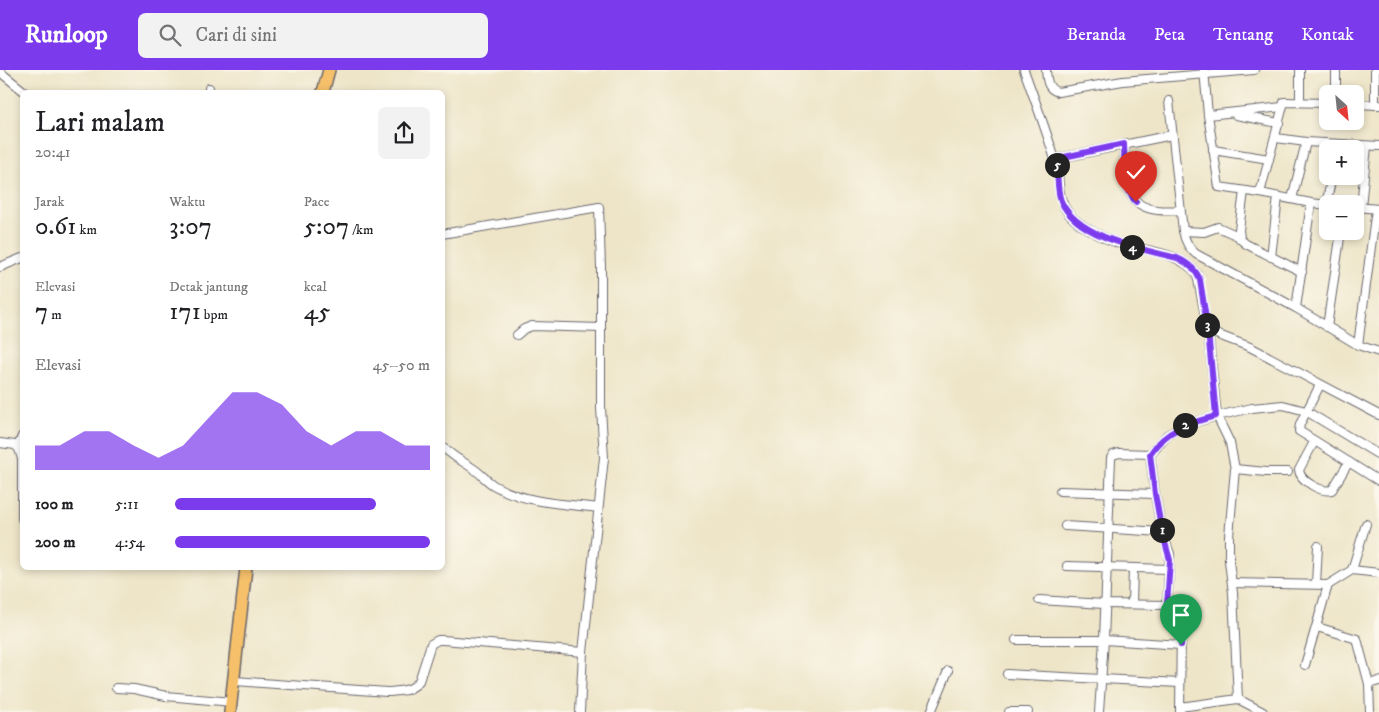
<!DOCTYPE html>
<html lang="id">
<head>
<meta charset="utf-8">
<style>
	:root { --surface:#fff; --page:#f2f2f2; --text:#202124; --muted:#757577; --accent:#7c3aed }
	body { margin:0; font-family:"IM FELL DW Pica",serif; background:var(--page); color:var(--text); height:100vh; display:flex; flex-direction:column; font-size:19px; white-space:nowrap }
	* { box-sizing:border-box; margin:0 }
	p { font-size:16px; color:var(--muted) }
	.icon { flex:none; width:28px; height:28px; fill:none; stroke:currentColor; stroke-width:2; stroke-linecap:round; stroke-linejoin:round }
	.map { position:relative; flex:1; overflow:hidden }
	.side { position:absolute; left:20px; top:20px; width:425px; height:480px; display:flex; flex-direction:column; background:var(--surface); border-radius:8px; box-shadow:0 2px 8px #0003 }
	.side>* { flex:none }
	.needle { width:32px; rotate:153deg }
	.controls { position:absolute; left:1319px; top:15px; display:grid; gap:10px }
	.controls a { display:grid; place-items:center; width:45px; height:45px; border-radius:8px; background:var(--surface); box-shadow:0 2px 8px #0003; font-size:25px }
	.pin { position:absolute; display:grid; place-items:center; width:42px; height:42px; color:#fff; margin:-51px -21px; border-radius:50% 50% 50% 0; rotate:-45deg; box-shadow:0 0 5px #0007 }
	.pin .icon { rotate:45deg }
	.km { position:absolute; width:25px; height:25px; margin:-12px; border-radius:50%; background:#222; color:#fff; font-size:14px; line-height:25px; text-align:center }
	.round { display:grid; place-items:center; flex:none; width:52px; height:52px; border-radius:8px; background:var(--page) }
	.head { display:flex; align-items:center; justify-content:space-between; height:85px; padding:0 15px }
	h1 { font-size:28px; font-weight:600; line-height:38px }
	.metrics { display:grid; grid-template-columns:repeat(3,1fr); gap:8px; height:85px; padding:5px 15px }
	.metrics div { display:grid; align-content:center }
	.metrics b { font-size:25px; font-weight:600 }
	.metrics small { font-size:14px; font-weight:400 }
	.metrics p { font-size:14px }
	.chart { height:140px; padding:10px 15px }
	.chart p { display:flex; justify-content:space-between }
	.chart svg { width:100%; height:90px; margin-top:5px; fill:var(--accent); opacity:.7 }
	ul { padding:0 15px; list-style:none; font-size:16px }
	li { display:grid; grid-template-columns:80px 60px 1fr; align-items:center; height:38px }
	li i { height:12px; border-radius:6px; background:var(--accent) }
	header { display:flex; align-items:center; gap:30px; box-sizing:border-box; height:70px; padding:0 25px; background:var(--accent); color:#fff }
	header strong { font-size:24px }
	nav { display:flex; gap:28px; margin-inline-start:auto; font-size:18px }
	.search { width:350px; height:45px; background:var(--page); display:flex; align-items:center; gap:12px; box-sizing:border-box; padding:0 18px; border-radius:8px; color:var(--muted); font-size:19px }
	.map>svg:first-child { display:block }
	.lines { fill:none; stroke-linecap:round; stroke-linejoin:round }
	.street-casing { stroke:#69666c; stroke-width:10 }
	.primary-casing { stroke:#69666c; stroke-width:14 }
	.street { stroke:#fff; stroke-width:8 }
	.primary { stroke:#f6c06b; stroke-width:11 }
	.route-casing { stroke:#fff; stroke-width:10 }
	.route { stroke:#7c3aed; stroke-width:6 }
</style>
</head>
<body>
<header>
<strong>Runloop</strong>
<div class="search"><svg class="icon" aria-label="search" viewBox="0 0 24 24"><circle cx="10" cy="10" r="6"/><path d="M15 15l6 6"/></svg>Cari di sini</div>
<nav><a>Beranda</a><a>Peta</a><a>Tentang</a><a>Kontak</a></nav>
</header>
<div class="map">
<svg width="1379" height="642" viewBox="0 0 1379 642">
	<rect width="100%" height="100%" fill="#fbf7ec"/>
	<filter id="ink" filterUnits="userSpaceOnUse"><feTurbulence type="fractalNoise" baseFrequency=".02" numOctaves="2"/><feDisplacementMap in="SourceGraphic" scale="10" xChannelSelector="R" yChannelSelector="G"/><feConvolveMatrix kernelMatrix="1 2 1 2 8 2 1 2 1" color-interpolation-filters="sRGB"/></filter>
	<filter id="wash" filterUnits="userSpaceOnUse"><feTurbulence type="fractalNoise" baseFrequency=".0096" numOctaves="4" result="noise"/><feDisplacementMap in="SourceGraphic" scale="20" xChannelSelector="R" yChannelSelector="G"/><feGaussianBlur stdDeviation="1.12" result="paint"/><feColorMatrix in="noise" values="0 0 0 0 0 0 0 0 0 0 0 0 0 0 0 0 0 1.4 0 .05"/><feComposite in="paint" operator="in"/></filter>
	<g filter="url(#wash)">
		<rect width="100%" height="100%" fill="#eee5c8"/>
	</g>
	<g filter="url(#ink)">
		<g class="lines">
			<g class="street-casing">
				<g id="street">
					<path d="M1024 0C1035 31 1047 62 1056 93 1061 112 1056 128 1069 144 1080 157 1108 171 1125 175 1149 181 1181 183 1197 204L1208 261 1217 346 1230 373 1235 399 1229 466V491L1233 523 1238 629 1263 642"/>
					<path d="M1046 0C1047 10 1047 19 1058 22L1123 11 1254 0"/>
					<polyline points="1204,0 1208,45 1219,117 1260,123 1311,133 1328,135"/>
					<polyline points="1375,0 1375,35"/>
					<polyline points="0,2 25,22"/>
					<polyline points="209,18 209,22"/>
					<polyline points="1336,24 1336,0"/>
					<path d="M1169 31 1183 161C1185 171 1188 178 1196 184L1296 238 1358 275 1379 282"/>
					<polyline points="1300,32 1300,0"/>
					<polyline points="1355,34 1379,35"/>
					<polyline points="1208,45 1282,37"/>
					<polyline points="1236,45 1279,53"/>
					<polyline points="1276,68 1306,72 1379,76"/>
					<path d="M1124 74C1126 119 1124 145 1180 140"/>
					<polyline points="1213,80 1269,89"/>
					<polyline points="1055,89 1172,65"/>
					<polyline points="1244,121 1239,160 1240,169 1246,174 1302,202"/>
					<polyline points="1260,123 1284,32 1328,33"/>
					<polyline points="1292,129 1306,72"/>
					<polyline points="1326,135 1332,106"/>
					<polyline points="1355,137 1379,139"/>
					<polyline points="1361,137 1367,76"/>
					<polyline points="1183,161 1204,162 1218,157 1238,166"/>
					<polyline points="442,164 599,137 601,197 601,338 604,388 583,582 580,642"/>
					<polyline points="1271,187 1278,127"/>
					<polyline points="0,197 22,188"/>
					<polyline points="1296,238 1311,133"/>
					<polyline points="1327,257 1341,161"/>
					<polyline points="1208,261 1250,277 1379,345"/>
					<polyline points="517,265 524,259 532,256 601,258"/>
					<polyline points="1358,275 1376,139"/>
					<polyline points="1320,315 1300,354 1299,361 1379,411"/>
					<path d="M1314 372 1299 400C1300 411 1322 423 1332 420L1349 392"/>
					<polyline points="0,373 15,375 19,379 22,389 22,449"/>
					<polyline points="18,377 22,366"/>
					<path d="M442 377C453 386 459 390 471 397 480 402 486 411 495 416 525 433 565 434 598 438"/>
					<polyline points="1150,384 1155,424 1162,462 1170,484 1167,535"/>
					<polyline points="1235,399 1266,402 1288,402"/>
					<polyline points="1060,421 1155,424"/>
					<polyline points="1065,456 1162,462"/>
					<polyline points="1067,496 1169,499"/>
					<polyline points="1352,500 1366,454"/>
					<polyline points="1232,513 1328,515 1352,500 1379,503"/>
					<polyline points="1316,514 1318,476"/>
					<polyline points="1039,530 1104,534 1167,535 1177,539 1181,553 1180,642"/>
					<polyline points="1132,534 1133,498"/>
					<polyline points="1317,557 1357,569 1369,614"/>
					<polyline points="1016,570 1104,570 1181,575"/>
					<polyline points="1305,595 1328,515"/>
					<polyline points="1007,604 1180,613"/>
					<path d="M235 611 387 622C399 621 411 622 419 611L431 574 438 570H443L583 582"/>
					<polyline points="116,618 134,619 166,626 232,632"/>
					<polyline points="1180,637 1238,629"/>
					<polyline points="931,642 948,601"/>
					<polyline points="1009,642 1028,642"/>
					<polyline points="1099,642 1104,570 1111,388 1113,385 1119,383 1150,384 1167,365 1185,355 1217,346 1252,338 1283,335 1306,341 1379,385"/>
					<polyline points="1370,642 1369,614 1379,611"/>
				</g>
			</g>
			<g class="primary-casing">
				<g id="primary">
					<polyline points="323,22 329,0"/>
					<polyline points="230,642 246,498"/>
				</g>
			</g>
			<use href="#street" class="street"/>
			<use href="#primary" class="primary"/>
		</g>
	</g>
	<g class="lines" filter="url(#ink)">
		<g class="route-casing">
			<path id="route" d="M1136 132C1122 118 1125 92 1124 74L1055 89C1059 102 1056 118 1061 131 1077 168 1142 179 1177 188 1188 193 1196 199 1200 210L1208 261 1216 346C1190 353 1166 359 1150 384L1155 424 1162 462 1170 490 1167 535C1186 538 1181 561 1181 575"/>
		</g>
		<use href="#route" class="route"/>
	</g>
</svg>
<div class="controls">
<a><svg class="needle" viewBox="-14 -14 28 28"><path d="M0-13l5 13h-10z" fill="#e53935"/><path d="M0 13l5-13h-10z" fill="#757577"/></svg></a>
<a>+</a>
<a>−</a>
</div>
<div class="pin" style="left:1181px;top:575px;background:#1e9e55"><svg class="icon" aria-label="arrive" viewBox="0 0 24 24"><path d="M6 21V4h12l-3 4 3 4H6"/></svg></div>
<div class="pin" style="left:1136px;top:132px;background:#d93025"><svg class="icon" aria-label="check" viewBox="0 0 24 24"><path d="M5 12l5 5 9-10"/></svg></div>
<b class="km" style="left:1162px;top:460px">1</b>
<b class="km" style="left:1185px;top:355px">2</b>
<b class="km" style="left:1207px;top:255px">3</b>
<b class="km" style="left:1132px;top:177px">4</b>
<b class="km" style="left:1057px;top:95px">5</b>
<section class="side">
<div class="head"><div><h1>Lari malam</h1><p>20:41</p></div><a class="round"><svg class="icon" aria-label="share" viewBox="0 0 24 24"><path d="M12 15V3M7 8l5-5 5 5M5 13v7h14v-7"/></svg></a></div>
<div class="metrics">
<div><p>Jarak</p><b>0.61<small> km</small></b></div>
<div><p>Waktu</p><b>3:07</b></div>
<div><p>Pace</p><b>5:07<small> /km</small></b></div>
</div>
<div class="metrics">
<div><p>Elevasi</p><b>7<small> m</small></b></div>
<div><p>Detak jantung</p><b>171<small> bpm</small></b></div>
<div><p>kcal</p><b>45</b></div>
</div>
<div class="chart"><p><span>Elevasi</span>45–50 m</p>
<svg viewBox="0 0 160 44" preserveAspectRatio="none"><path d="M0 44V32L10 32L20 25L30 25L40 32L50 38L60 32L70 19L80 6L90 6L100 12L110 25L120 32L130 25L140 25L150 32L160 32V44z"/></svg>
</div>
<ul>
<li><b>100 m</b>5:11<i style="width:79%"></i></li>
<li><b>200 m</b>4:54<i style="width:100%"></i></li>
</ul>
</section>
</div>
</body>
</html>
